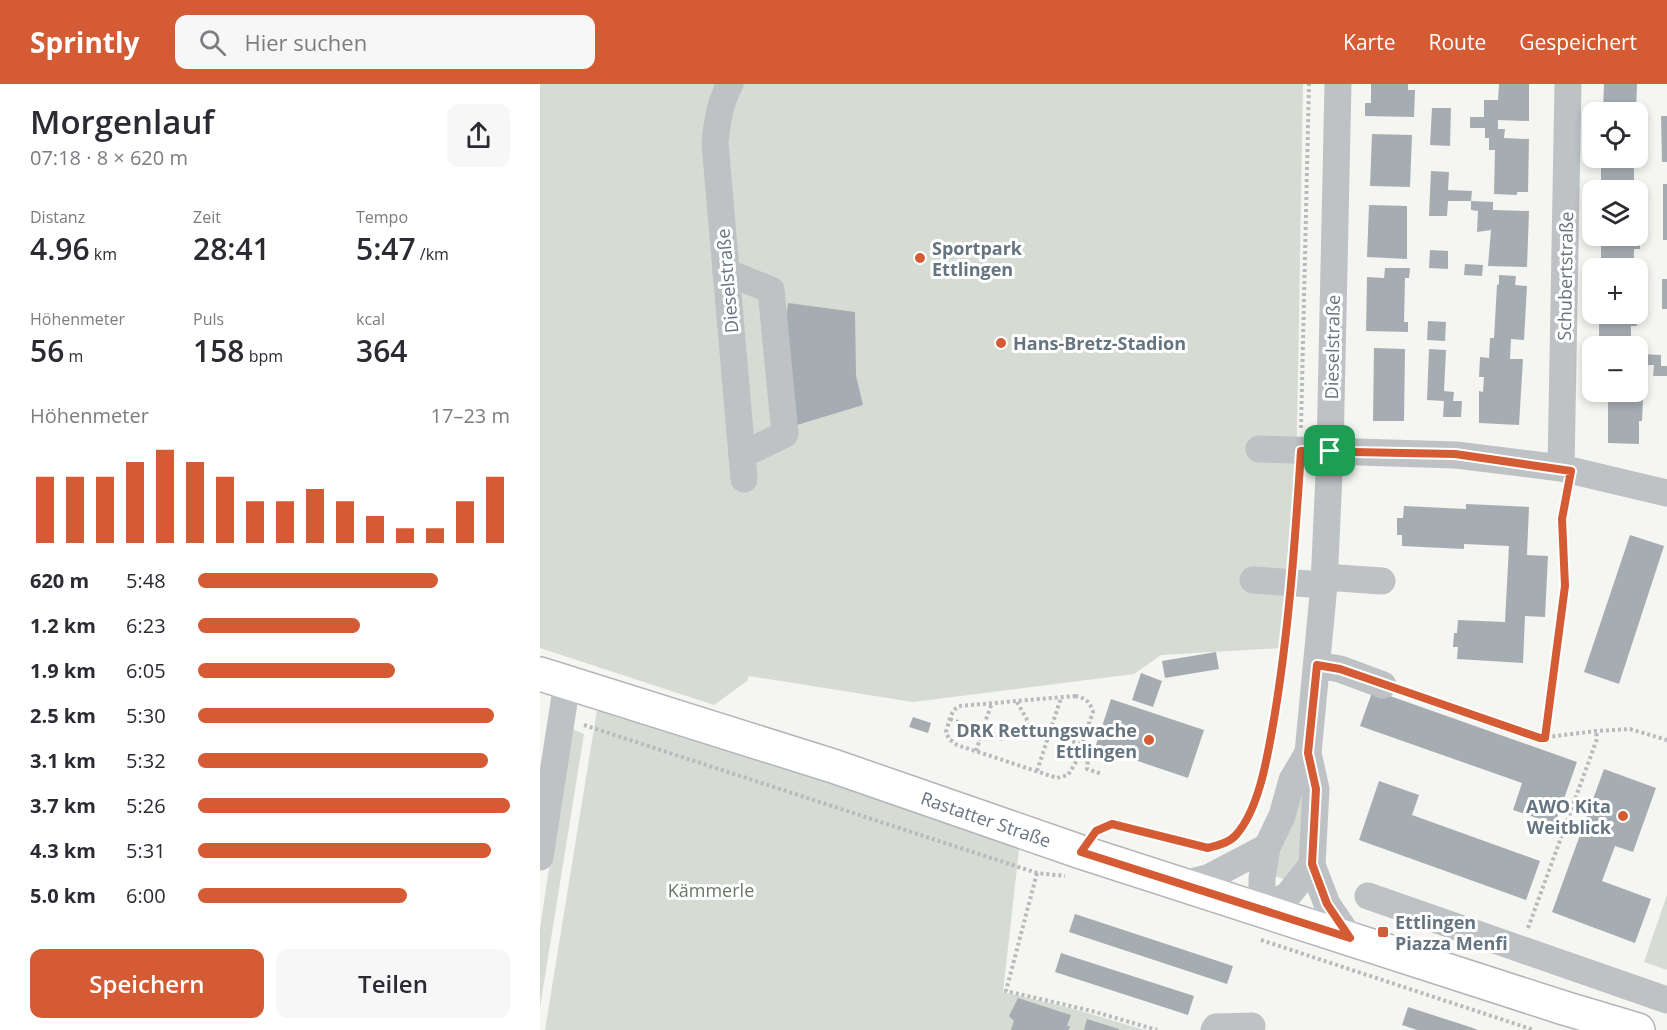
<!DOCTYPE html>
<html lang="de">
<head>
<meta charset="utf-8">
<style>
	:root { --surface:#fff; --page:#f7f7f7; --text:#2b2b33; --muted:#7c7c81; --accent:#d45b33 }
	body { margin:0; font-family:"Open Sans",sans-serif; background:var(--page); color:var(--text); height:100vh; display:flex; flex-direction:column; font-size:22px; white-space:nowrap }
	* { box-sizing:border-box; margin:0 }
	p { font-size:20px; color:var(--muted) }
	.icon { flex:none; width:33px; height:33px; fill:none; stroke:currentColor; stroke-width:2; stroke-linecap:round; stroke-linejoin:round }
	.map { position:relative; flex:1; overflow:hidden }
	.sheet { display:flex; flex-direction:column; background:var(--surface); width:540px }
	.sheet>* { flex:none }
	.tools { position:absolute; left:1042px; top:18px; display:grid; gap:12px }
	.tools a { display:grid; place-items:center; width:66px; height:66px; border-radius:12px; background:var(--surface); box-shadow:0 3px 9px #0003; font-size:30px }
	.pin { position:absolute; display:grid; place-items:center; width:51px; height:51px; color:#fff; margin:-26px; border-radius:12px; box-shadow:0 3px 9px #0006 }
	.round { display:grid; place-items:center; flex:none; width:63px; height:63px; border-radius:12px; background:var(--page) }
	.summary { display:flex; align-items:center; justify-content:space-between; height:102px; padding:0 30px }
	h1 { font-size:33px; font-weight:600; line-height:45px }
	.metrics { display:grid; grid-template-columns:repeat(3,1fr); gap:9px; height:102px; padding:6px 30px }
	.metrics div { display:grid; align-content:center }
	.metrics b { font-size:30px; font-weight:600 }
	.metrics small { font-size:16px; font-weight:400 }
	.metrics p { font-size:16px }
	.chart { height:168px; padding:12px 30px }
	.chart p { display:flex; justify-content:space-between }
	.chart svg { width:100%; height:108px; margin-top:6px; stroke:var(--accent); stroke-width:6 }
	.cta { display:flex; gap:12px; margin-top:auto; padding:12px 30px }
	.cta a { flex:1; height:69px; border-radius:12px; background:var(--accent); color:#fff; font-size:24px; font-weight:600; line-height:69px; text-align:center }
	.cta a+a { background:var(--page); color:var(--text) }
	ul { padding:0 30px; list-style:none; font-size:20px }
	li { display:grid; grid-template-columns:96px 72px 1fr; align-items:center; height:45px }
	li i { height:15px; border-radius:8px; background:var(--accent) }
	header { display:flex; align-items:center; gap:36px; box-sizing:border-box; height:84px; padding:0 30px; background:var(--accent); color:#fff }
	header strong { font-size:28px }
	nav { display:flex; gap:33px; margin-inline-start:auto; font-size:21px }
	.search { width:420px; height:54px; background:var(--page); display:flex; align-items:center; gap:15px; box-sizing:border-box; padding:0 21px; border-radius:12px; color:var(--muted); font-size:22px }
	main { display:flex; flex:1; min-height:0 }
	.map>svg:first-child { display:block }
	.green { fill:#d6dbd3 }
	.building { fill:#a6adb2 }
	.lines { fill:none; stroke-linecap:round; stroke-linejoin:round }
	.major-casing { stroke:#b2b6b9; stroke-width:36 }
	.path { stroke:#b8bbbd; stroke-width:4; stroke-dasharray:3 3; stroke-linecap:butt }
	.minor { stroke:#bec2c5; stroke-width:27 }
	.major { stroke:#fff; stroke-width:33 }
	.route-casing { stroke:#fff; stroke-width:12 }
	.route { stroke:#d45b33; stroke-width:8 }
	.poi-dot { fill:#d45b33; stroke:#fff; stroke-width:2 }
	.labels { text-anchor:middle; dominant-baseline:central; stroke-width:6; stroke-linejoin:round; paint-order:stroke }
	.poi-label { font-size:18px; font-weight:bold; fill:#667480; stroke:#fff; text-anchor:start }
	.street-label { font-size:18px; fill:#667480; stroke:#fff }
	.park-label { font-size:18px; fill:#687865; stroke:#fff }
</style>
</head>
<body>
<header>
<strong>Sprintly</strong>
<div class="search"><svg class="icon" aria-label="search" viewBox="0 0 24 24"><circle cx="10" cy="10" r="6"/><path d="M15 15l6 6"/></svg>Hier suchen</div>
<nav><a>Karte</a><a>Route</a><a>Gespeichert</a></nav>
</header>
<main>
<section class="sheet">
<div class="summary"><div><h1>Morgenlauf</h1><p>07:18 · 8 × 620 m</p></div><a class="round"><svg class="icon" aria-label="share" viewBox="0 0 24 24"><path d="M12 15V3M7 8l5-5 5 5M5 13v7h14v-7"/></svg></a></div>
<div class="metrics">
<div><p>Distanz</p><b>4.96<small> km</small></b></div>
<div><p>Zeit</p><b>28:41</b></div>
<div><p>Tempo</p><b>5:47<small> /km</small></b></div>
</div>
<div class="metrics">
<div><p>Höhenmeter</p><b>56<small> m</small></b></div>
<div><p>Puls</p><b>158<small> bpm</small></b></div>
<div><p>kcal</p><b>364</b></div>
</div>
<div class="chart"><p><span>Höhenmeter</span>17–23 m</p>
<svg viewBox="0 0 160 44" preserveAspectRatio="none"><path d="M5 44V17M15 44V17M25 44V17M35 44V11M45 44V6M55 44V11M65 44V17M75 44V27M85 44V27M95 44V22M105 44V27M115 44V33M125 44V38M135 44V38M145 44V27M155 44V17"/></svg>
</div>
<ul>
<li><b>620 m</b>5:48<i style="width:77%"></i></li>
<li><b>1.2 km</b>6:23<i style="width:52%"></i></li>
<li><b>1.9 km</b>6:05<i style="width:63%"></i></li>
<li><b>2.5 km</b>5:30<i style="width:95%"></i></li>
<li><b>3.1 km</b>5:32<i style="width:93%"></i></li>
<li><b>3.7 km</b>5:26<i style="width:100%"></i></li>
<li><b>4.3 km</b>5:31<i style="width:94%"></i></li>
<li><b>5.0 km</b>6:00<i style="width:67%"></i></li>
</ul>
<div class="cta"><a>Speichern</a><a>Teilen</a></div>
</section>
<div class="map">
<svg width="1127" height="946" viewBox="0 0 1127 946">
	<rect width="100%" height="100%" fill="#f5f5f2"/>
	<g class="green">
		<polygon points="0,0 763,0 757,348 742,564 621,571 594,590 373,618 209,592 207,597 174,621 0,564"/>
		<polygon points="57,626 481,748 463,908 534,925 605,946 5,946"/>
		<polygon points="32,645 44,650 0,923 0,844 21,705"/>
		<polygon points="763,697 766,766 750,798 729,789"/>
		<polygon points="1127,811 1127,886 1104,878"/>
	</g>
	<g class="building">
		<polygon points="831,0 868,0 868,6 875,6 874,33 825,32 825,19 831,19"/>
		<polygon points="959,0 989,0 989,37 958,36 958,45 965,45 964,54 989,55 988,108 977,108 977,111 954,110 955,66 949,66 949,54 945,54 945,44 930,44 930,33 944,33 944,16 958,16"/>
		<polygon points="1064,0 1097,0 1096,28 1063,28"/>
		<polygon points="892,24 911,24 910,62 890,61"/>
		<polygon points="1121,32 1127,32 1127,78 1122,78"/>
		<polygon points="832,50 872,51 870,103 830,102"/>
		<polygon points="1061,74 1099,74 1099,80 1094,80 1094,106 1065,106 1065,101 1061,101"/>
		<polygon points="891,87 909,88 908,106 932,107 931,117 953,118 953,126 989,127 987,183 948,182 951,146 937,148 938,127 931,126 931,117 908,117 907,132 889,132"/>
		<rect x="1123" y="100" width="4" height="56"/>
		<polygon points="829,121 867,122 867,175 827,173"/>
		<polygon points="1098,136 1100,136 1100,165 1094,165 1094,184 1058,183 1058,174 1061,174 1061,152 1098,152"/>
		<polygon points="890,166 908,167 908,185 889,184"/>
		<polygon points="925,180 943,181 942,192 924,191"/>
		<polygon points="845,184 870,184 869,194 865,194 864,238 868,238 868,248 826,247 827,193 844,194"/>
		<polygon points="959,191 976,192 975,201 987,202 984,256 971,255 970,275 983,275 979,341 939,339 939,307 943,308 944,293 939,293 940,273 949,274 950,254 954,254 957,201 959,200"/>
		<rect x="1122" y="195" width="5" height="30"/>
		<polygon points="248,219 315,228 316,292 323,321 257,341 246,236"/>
		<polygon points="1059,230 1097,230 1097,242 1091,242 1091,262 1059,262"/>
		<polygon points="888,237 906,238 905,257 887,256"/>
		<polygon points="834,264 865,265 864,337 833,337"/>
		<polygon points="889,265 906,266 904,307 914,308 913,317 922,317 921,333 903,333 904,317 887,316"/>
		<polygon points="1101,270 1121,271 1121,282 1127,282 1127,292 1113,292 1114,281 1101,281"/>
		<polygon points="1098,292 1104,292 1102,337 1099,337 1099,360 1068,359 1068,308 1098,308"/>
		<polygon points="926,420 989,423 987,471 1008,472 1005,533 985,532 983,579 917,575 918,563 913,563 914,549 917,549 918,536 965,538 969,462 924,460 924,465 862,462 862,451 857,451 857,434 863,434 864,422 926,425"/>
		<polygon points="1090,451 1124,462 1079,600 1044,588"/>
		<polygon points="676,568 679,585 625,594 622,577"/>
		<polygon points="601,589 622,597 613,623 592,616"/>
		<polygon points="833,606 1037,678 1015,740 973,726 982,699 820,642"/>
		<polygon points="571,615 664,646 648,694 574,669 573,673 554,667"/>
		<polygon points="373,633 391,639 388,649 369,643"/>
		<polygon points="1064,685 1116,704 1093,768 1075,762 1062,797 1111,815 1095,859 1012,828"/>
		<polygon points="839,697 879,711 872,731 1000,777 986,816 819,756"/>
		<polygon points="535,830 693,882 687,900 529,848"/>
		<polygon points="521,869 654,912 648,931 515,888"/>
		<polygon points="478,914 531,931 527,942 530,942 529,946 471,946 474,937 469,932"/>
		<polygon points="868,923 930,943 938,946 877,946 862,941"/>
		<polygon points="547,935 579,945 579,946 544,946"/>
	</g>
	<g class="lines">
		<g class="major-casing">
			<polyline id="major" points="0,590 293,682 541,768 1024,924 1098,946"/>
		</g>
		<g class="path">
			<polyline points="761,344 769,0"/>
			<polyline points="754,476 759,388"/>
			<polyline points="864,608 1000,654 1056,647 1090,645 1127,656"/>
			<path d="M535 612C546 614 550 618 553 628L535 680 528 691 517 694 417 661 409 655 406 648C409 639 410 627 419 622Z"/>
			<polyline points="477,618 491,643"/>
			<polyline points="410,635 436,645"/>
			<polyline points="44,641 497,789 525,792"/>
			<polyline points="444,641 452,619"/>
			<circle cx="442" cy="648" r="7"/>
			<polyline points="448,651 463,655 486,644 494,643 542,661"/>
			<polyline points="1005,654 1025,502 1022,435 1027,408"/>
			<polyline points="436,667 440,655"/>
			<polyline points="538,673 548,676 547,685 562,690"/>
			<polyline points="497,687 521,614"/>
			<polyline points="558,746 572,740 668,763 676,762"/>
			<path d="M696 752C720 716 727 676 734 634 740 596 745 558 750 519"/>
			<polyline points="497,789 466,907 552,927 617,946"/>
			<polyline points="988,844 1057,655 1056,647"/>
			<polyline points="721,856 994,946"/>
		</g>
		<g class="minor">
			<path d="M190 0C180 18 177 38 175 59L204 395"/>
			<polyline points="798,0 790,367 784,501 768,669 776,705 772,781 787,820 810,854"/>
			<polyline points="186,188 231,206 245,350 202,371"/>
			<polyline points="719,365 916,371 1021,384 1127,409"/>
			<polyline points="1021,384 1028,0"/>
			<polyline points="784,493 842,497"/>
			<polyline points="713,496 784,501"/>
			<polyline points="777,581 800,585 843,601"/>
			<polyline points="768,669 752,696 742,732 727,763 722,794 722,811 725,826 749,810 772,781"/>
			<polyline points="0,773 27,599"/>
			<polyline points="643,800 668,794 727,763"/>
			<polyline points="828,812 1127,916"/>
			<polyline points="674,946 676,943 712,942"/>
		</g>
		<use href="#major" class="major"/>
	</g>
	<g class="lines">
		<g class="route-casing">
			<path id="route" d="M761 367 915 370 1031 387 1022 435 1025 502 1005 654H1000L800 585 777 581 768 669 776 705 772 780 787 820 810 854 541 768 556 747 572 740 668 764C678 761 689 759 696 751 720 724 728 669 734 635 749 546 755 457 761 367Z"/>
		</g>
		<use href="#route" class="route"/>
	</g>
	<g class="poi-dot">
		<circle cx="380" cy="174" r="6"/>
		<circle cx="461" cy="259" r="6"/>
		<circle cx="609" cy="656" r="6"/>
		<circle cx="1083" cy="732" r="6"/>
		<rect x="837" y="842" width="12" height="12" rx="3"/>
	</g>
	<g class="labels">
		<g class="poi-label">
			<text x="392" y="164">Sportpark<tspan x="392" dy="21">Ettlingen</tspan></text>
			<text x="473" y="259">Hans-Bretz-Stadion</text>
			<text x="597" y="646" text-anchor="end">DRK Rettungswache<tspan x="597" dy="21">Ettlingen</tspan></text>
			<text x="1071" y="722" text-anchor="end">AWO Kita<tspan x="1071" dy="21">Weitblick</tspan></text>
			<text x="855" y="838">Ettlingen<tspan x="855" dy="21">Piazza Menfi</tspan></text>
		</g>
		<g class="street-label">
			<text transform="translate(1025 192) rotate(-89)">Schubertstraße</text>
			<text transform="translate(187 197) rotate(-95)">Dieselstraße</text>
			<text transform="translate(792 263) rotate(-89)">Dieselstraße</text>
			<text transform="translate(446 735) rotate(19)">Rastatter Straße</text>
		</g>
		<g class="park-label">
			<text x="171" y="806">Kämmerle</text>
		</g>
	</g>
</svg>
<div class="tools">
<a><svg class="icon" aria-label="locate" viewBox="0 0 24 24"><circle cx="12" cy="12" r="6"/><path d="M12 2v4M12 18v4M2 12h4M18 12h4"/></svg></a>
<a><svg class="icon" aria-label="layers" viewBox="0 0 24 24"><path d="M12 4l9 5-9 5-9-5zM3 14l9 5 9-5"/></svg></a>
<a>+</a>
<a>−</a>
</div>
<div class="pin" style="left:790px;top:367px;background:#1e9e55"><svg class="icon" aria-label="arrive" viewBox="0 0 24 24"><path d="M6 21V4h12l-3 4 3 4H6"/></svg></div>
</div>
</main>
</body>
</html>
